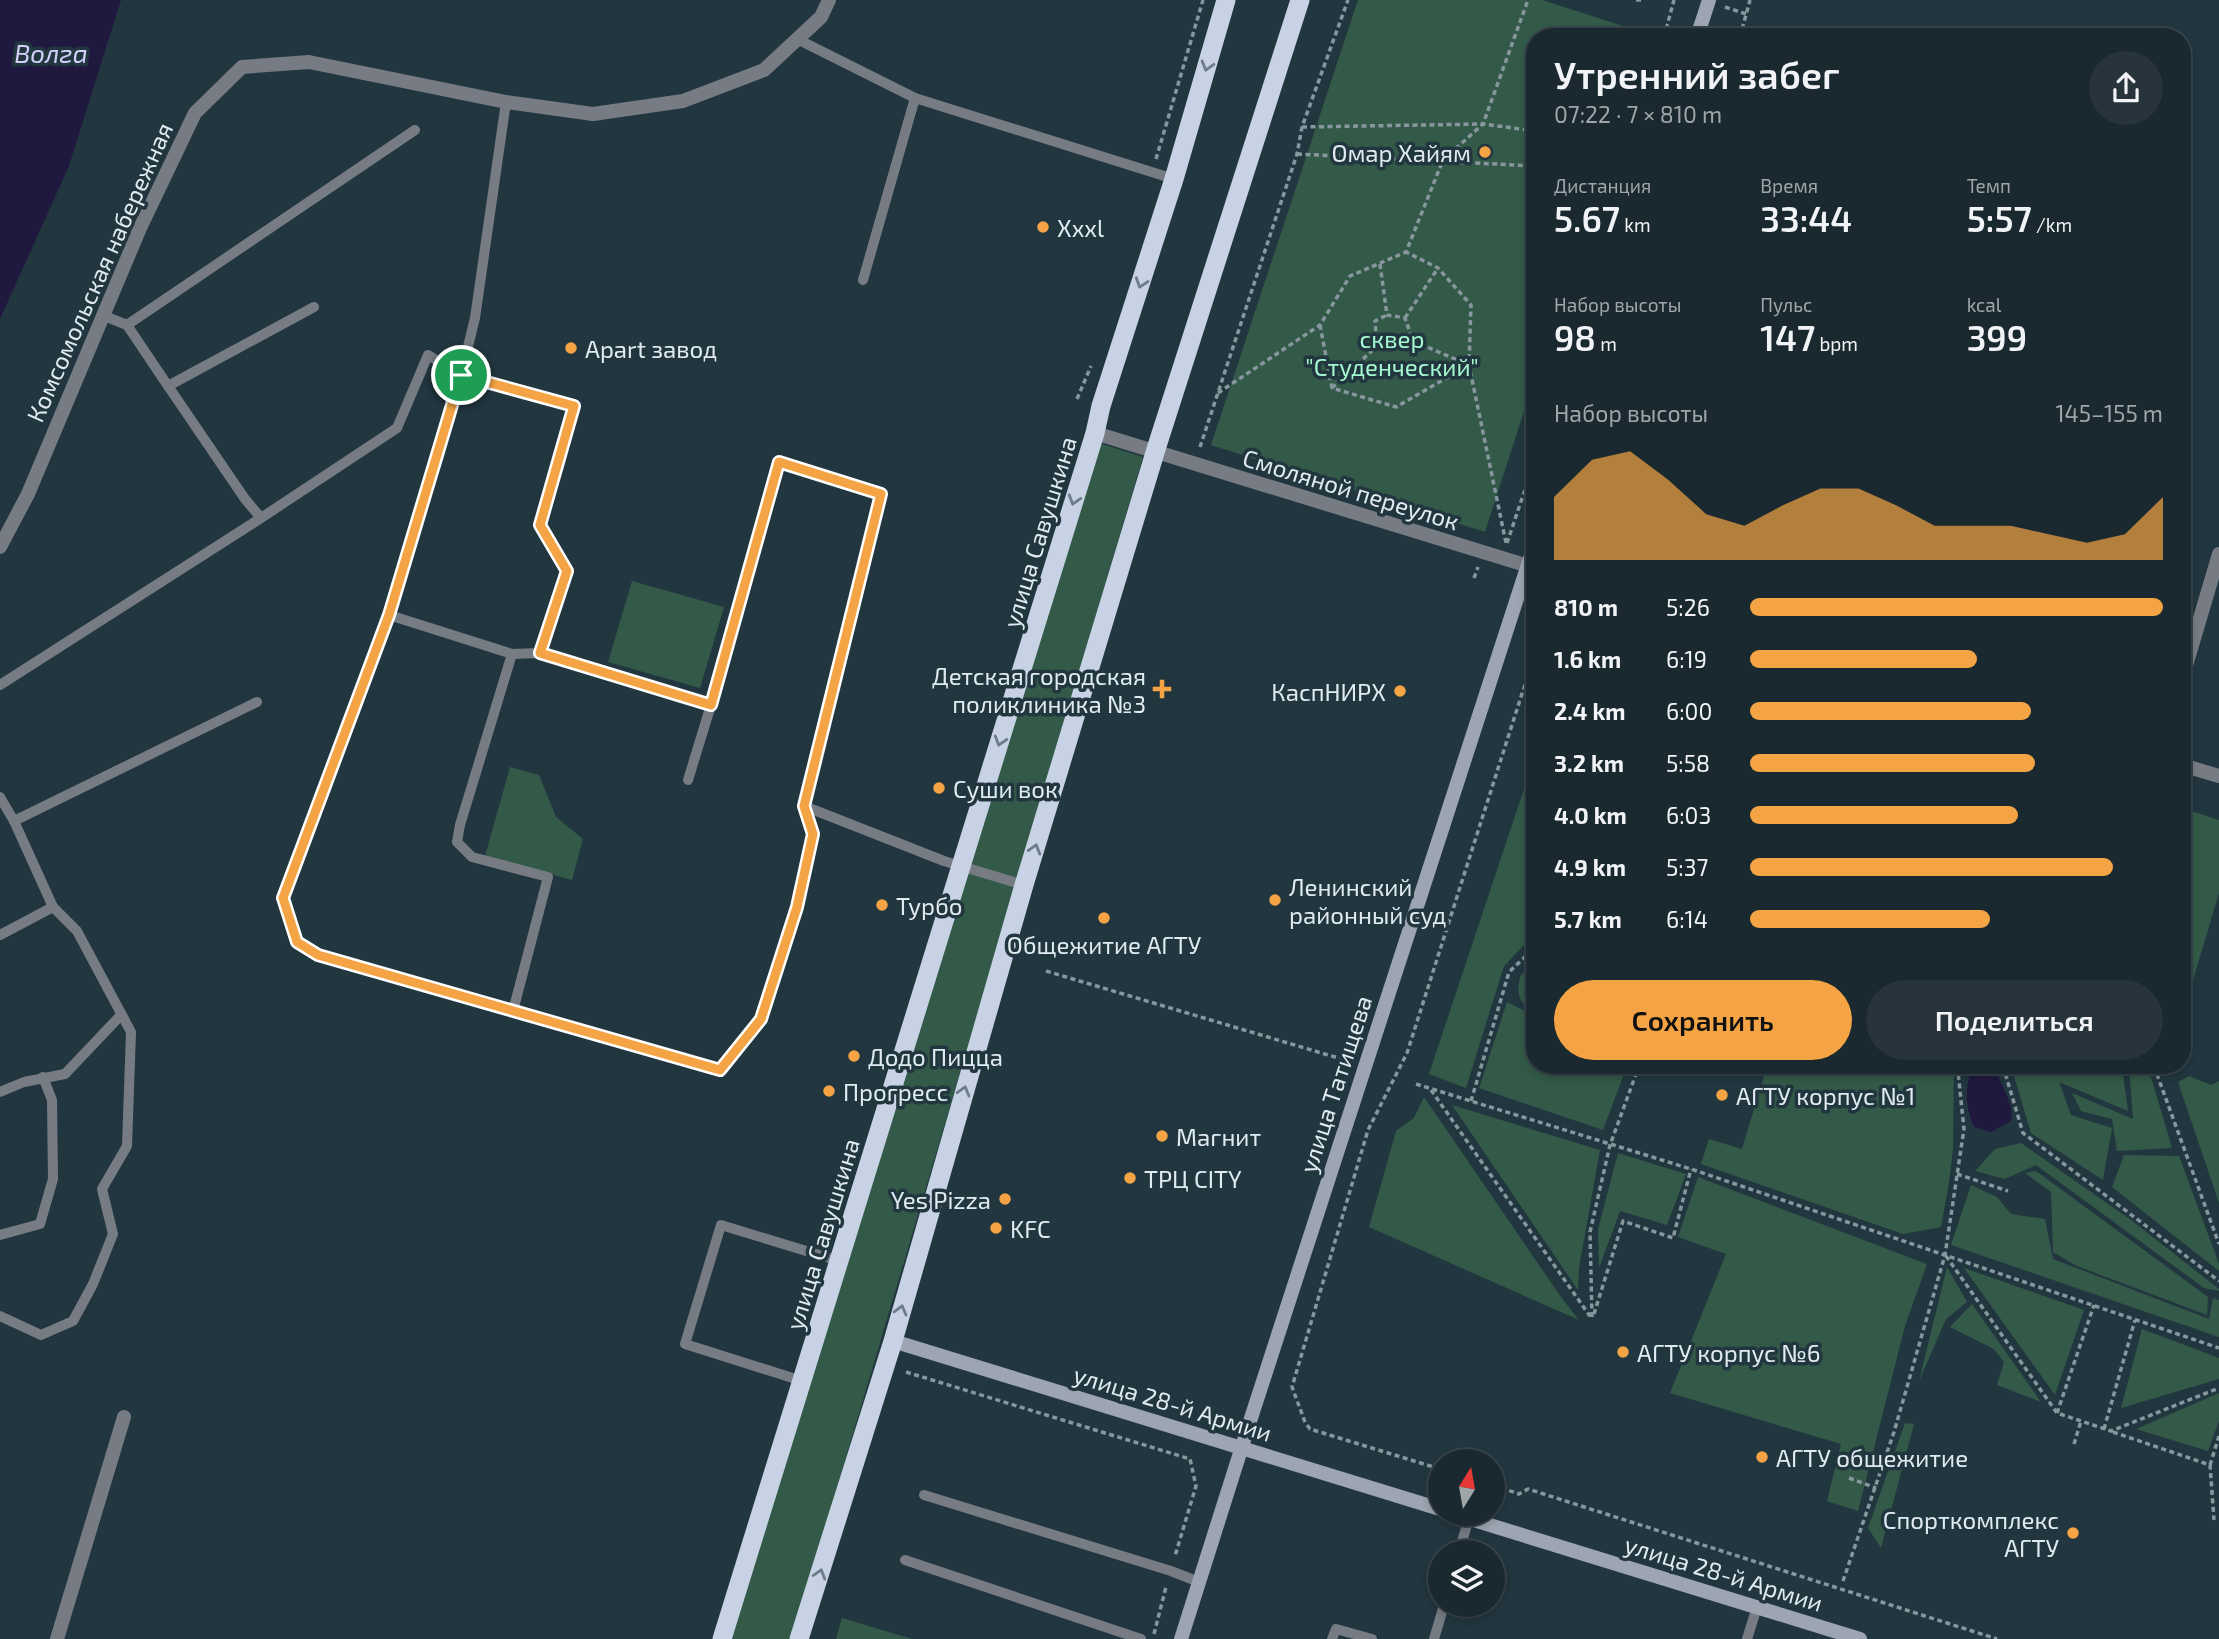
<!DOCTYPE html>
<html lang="ru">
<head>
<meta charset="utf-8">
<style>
	:root { --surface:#1a282f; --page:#27343b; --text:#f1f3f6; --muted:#9fa6aa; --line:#38444b; --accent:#f4a444 }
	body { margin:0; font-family:"Exo 2",sans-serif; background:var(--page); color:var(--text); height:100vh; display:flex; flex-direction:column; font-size:26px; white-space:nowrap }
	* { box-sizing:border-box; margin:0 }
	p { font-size:23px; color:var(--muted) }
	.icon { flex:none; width:38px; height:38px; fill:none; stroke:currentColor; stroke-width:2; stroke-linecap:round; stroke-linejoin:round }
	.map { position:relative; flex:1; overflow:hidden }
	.panel { position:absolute; left:1526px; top:28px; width:665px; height:1046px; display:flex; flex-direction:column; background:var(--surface); border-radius:28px; box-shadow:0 4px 10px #0003,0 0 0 2px var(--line) }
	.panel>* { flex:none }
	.needle { width:46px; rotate:11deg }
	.controls { position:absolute; left:1428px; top:1449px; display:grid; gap:14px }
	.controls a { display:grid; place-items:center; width:77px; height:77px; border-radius:50%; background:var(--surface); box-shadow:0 4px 10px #0003,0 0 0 2px var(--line); font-size:35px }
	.pin { position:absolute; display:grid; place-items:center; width:60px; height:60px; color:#fff; margin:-30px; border:4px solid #fff; border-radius:50%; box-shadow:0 2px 7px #0007 }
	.round { display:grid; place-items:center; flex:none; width:74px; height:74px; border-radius:37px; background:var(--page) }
	.summary { display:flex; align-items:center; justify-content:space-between; height:119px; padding:0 28px }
	h1 { font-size:38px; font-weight:600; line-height:52px }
	.metrics { display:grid; grid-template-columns:repeat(3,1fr); gap:10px; height:119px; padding:7px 28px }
	.metrics div { display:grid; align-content:center }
	.metrics b { font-size:35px; font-weight:600 }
	.metrics small { font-size:19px; font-weight:400 }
	.metrics p { font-size:19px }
	.chart { height:196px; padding:14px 28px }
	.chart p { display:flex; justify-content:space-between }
	.chart svg { width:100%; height:126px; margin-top:7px; fill:var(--accent); opacity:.7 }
	.primary-button { display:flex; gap:14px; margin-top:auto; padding:14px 28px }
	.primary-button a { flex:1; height:80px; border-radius:42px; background:var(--accent); color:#111; font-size:28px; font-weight:600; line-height:80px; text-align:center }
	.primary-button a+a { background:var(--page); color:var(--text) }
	ul { padding:0 28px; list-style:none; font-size:23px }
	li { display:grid; grid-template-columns:112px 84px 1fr; align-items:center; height:52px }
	li i { height:18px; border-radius:9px; background:var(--accent) }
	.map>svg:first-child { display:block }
	.green { fill:#335a48 }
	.water { fill:#20193f }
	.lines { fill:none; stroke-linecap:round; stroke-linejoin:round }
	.path { stroke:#87979e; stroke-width:3.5; stroke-dasharray:5 3.5; stroke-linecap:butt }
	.service { stroke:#777c84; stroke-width:10 }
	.minor { stroke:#777c84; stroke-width:14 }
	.tertiary { stroke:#777c84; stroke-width:14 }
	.secondary { stroke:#9ca5b1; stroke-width:14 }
	.trunk { stroke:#c7d2e4; stroke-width:19 }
	.oneway { stroke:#6c7c89 }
	.route-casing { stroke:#fff; stroke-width:14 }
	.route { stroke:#f4a444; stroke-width:9 }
	.poi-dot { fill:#f4a444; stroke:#22363f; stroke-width:2.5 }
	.labels { text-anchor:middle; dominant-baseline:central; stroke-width:7; stroke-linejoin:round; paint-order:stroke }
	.poi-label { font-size:24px; fill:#dfebf1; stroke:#22363f; text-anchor:start }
	.street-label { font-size:24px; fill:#dfebf1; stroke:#22363f }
	.park-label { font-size:24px; fill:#a4f8cf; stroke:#22363f }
	.water-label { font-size:26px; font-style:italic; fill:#d2cffa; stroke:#22363f }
</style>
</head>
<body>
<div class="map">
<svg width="2219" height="1639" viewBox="0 0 2219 1639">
	<rect width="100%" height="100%" fill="#22363f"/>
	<g class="green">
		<polygon points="1358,0 1542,0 1645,33 1644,37 1535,37 1535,377 1485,532 1211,445"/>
		<polygon points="1099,443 1143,457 792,1639 724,1639"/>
		<polygon points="632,581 724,607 700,688 608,662"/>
		<polygon points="1535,756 1535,944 1523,946 1504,966 1466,1088 1429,1074"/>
		<polygon points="510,767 539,775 556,817 583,839 572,880 485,856"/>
		<polygon points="2182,808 2219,820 2219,893 2182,1017 2182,892 2192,850 2182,847"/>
		<path d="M1535 963V1013C1519 1004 1515 992 1521 975Z"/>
		<polygon points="1507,1002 1535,1016 1535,1066 1627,1066 1603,1130 1479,1088"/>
		<polygon points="1767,1066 1954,1066 1953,1149 1949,1183 1941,1227 1903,1234 1701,1164 1709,1139 1742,1149"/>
		<polygon points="2011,1066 2122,1066 2128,1111 2059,1082 2071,1115 2112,1128 2103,1180 2031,1133"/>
		<polygon points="2129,1067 2151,1077 2172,1148 2117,1151 2112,1119 2081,1111 2072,1093 2133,1119"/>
		<polygon points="2189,1076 2211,1085 2219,1081 2219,1203 2178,1082"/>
		<polygon points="1424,1097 1561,1297 1579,1320 1369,1227 1396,1131 1414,1118"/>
		<polygon points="1452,1105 1600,1150 1579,1268 1578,1290"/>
		<polygon points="2021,1143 2131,1220 2219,1289 2219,1291 2204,1288 2036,1165 2005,1179 1975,1171 1995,1149"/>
		<polygon points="1618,1153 1686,1174 1667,1225 1620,1211 1599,1268 1598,1229"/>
		<polygon points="2124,1155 2179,1156 2219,1264 2219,1271 2112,1187"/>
		<polygon points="2036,1171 2208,1297 2207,1315 2077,1266 2053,1252 2051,1192 2025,1173"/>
		<polygon points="1698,1177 1927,1264 1905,1326 1858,1511 1827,1501 1841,1444 1670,1393 1726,1254 1678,1237"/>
		<polygon points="1971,1185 1997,1197 2011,1214 2045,1219 2053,1259 2209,1319 2213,1298 2219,1300 2219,1337 1951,1245"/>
		<polygon points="1947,1267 1967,1302 1946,1319 1919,1381"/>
		<polygon points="1964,1268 2084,1310 2055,1395"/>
		<polygon points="1972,1304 2041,1402 1997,1385 2004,1362 1994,1349 1950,1327"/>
		<polygon points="2142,1329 2219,1358 2219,1379 2121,1408"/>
		<polygon points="2219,1393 2219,1421 2208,1451 2136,1429"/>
		<polygon points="1905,1423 1914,1424 1881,1548 1868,1528"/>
		<polygon points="842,1618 912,1639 836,1639"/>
	</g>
	<g class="water">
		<polygon points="0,0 121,0 69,166 0,319"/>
		<path d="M1973 1066H1995C1999 1085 2015 1101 2011 1121L1991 1132 1974 1127C1965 1106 1964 1087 1973 1066Z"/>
	</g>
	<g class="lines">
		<g class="path">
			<polyline points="1636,0 1644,0"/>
			<polyline points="1725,7 1746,14"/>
			<polyline points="1664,37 1674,0"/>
			<polyline points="1740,37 1750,0"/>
			<polyline points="1302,127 1483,124 1535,131"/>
			<polyline points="1297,154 1535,166"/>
			<polyline points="1156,159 1203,0"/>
			<polyline points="1380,264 1387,315 1405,318 1413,341 1469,365 1506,543"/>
			<polyline points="1405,318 1438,268"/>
			<polyline points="1320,325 1332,388 1396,407 1469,365 1471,305 1438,268 1406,252"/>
			<polyline points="1332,388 1377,346 1375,321 1387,315"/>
			<polyline points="1218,393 1320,325 1350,276 1406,252 1443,160 1483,124 1528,0"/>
			<polyline points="1077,399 1091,366"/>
			<polyline points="1200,447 1297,154 1302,127 1348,0"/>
			<polyline points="1507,543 1535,460"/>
			<polyline points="1474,578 1478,567"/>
			<polyline points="1046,971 1345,1060"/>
			<polyline points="2003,1066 2023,1133 2219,1281"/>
			<polyline points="2144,1066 2155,1069 2219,1244"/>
			<polyline points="1416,1084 1691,1169 2219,1348"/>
			<polyline points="1431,1090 1592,1319"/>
			<polyline points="1471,1101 1509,972 1528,954 1535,953"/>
			<polyline points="1957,1174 2008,1191"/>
			<polyline points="1946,1256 2057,1413 2111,1431 2219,1388"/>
			<polyline points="1594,1314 1623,1221 1673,1238 1691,1169"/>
			<polyline points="1592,1317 1590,1232 1610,1145 1639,1066"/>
			<polyline points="906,1372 1190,1459 1196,1486 1175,1556"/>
			<polyline points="2057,1413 2094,1305"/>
			<polyline points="2104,1429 2135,1320"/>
			<polyline points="2113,1432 2210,1465 2214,1520"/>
			<polyline points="2074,1444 2081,1421"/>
			<polyline points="2210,1465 2219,1436"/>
			<polyline points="1440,1469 1310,1429 1305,1422 1292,1387 1368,1130 1407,1053 1535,653"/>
			<polyline points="1849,1478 1876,1488"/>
			<polyline points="1493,1485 1519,1494 1528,1489 1997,1639"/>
			<polyline points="1843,1581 1894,1432 1945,1255 1964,1129 1958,1072 1960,1066"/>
			<polyline points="1154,1634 1166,1587"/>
		</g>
		<g class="service">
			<polyline points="797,39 915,98 863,280"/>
			<polyline points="915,98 1174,179"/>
			<polyline points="506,102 475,318 461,375 389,615 283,898 297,942 319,955 720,1070 761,1019 797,907 813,834 804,806"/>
			<polyline points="314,307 168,386 127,325 415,130"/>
			<polyline points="102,315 127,325"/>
			<polyline points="168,386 245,499 261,518 397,428 428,355 461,375 574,406 540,525 567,571 540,653"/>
			<polyline points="389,615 512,654 540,653 711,705 779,462 881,494 804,806 944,861 1024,885"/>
			<polyline points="512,654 460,825 457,842 472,857 548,877 513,1011"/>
			<polyline points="0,685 261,518"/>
			<polyline points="688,780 711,705"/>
			<polyline points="0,797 14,821 257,702"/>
			<polyline points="0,935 53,907"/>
			<polyline points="0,1092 24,1082 65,1074 121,1015"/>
			<polyline points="0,1235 40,1224 53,1179 52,1100 43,1077"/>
			<polyline points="0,1316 41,1335 73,1321 93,1284 113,1234 102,1189 127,1146 131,1032 77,931 53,907 14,821"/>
			<polyline points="802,1381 685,1344 721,1225 839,1261"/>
			<polyline points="924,1495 1171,1571 1199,1582"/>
			<polyline points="1459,1552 1469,1518"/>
			<polyline points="905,1560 1141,1639"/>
			<polyline points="1332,1639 1336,1629 1372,1639"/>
			<polyline points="1434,1639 1444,1605"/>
			<polyline points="1747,1639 1757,1607"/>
		</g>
		<g class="minor">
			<polyline points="1095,433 1535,568"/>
			<polyline points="2182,679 2219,554"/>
			<polyline points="2182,765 2219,776"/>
			<polyline points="57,1639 124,1417"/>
		</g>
		<polyline class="tertiary" points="0,547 28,494 140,228 195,113 242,67 309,62 506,102 593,114 683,101 764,70 821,17 829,0"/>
		<g class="secondary">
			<polyline points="1697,37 1709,0"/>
			<polyline points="893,1341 1440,1509"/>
			<polyline points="1454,1514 1860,1639"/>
			<polyline points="1181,1639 1252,1415 1535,543"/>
		</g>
		<g class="trunk">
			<polyline points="722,1639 1095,433 1101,406 1174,179 1226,0"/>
			<polyline points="799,1639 893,1341 1024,885 1157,446 1300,0"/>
		</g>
	</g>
	<defs><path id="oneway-chevron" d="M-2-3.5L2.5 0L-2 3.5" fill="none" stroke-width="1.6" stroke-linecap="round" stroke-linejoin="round" transform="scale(1.75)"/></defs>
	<g class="oneway">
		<use href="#oneway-chevron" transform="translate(1207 66) rotate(106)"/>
		<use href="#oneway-chevron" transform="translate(1141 283) rotate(108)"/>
		<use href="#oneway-chevron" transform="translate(1074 500) rotate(107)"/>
		<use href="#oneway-chevron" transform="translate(1000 741) rotate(107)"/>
		<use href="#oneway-chevron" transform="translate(1035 849) rotate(-73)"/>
		<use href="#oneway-chevron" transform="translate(964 1091) rotate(-74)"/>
		<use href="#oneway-chevron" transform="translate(901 1310) rotate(-75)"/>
		<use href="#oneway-chevron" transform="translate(820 1574) rotate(-73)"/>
	</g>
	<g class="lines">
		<g class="route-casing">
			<polygon id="route" points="461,375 574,406 540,525 567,571 540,653 711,705 779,462 881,494 804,806 813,834 797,907 761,1019 720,1070 318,955 297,942 283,898 389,615"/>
		</g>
		<use href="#route" class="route"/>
	</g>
	<g class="poi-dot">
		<circle cx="1485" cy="152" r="7"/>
		<circle cx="1043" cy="227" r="7"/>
		<circle cx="571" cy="348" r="7"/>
		<path d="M1158.5 678.5h7v7h7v7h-7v7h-7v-7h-7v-7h7z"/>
		<circle cx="1400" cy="691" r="7"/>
		<circle cx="939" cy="788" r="7"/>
		<circle cx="1275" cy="900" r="7"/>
		<circle cx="882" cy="905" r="7"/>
		<circle cx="1104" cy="918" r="7"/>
		<circle cx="854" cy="1056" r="7"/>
		<circle cx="829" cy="1091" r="7"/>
		<circle cx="1722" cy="1095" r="7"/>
		<circle cx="1162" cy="1136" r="7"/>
		<circle cx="1130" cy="1178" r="7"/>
		<circle cx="1005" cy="1199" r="7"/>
		<circle cx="996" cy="1228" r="7"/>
		<circle cx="1623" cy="1352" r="7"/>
		<circle cx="1762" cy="1457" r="7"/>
		<circle cx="2073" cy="1533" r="7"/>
	</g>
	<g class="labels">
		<g class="poi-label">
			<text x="1471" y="152" text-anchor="end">Омар Хайям</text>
			<text x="1057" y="227">Xxxl</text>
			<text x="585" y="348">Apart завод</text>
			<text x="1146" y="675" text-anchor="end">Детская городская<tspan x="1146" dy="28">поликлиника №3</tspan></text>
			<text x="1386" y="691" text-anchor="end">КаспНИРХ</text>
			<text x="953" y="788">Суши вок</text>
			<text x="1289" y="886">Ленинский<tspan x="1289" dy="28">районный суд</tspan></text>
			<text x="896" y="905">Турбо</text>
			<text x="1104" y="944" text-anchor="middle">Общежитие АГТУ</text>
			<text x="868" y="1056">Додо Пицца</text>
			<text x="843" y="1091">Прогресс</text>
			<text x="1736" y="1095">АГТУ корпус №1</text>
			<text x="1176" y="1136">Магнит</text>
			<text x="1144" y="1178">ТРЦ CITY</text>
			<text x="991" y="1199" text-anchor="end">Yes Pizza</text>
			<text x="1010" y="1228">KFC</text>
			<text x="1637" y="1352">АГТУ корпус №6</text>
			<text x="1776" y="1457">АГТУ общежитие</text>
			<text x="2059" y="1519" text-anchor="end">Спорткомплекс<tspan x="2059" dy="28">АГТУ</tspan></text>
		</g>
		<g class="street-label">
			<text transform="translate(99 272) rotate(-66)">Комсомольская набережная</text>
			<text transform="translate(1351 489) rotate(17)">Смоляной переулок</text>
			<text transform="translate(1039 532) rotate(-73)">улица Савушкина</text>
			<text transform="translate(1335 1084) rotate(-72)">улица Татищева</text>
			<text transform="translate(822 1234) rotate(-73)">улица Савушкина</text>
			<text transform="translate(1173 1403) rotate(17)">улица 28-й Армии</text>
			<text transform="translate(1724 1573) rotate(17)">улица 28-й Армии</text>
		</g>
		<g class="park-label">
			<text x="1392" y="338">сквер<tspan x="1392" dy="28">"Студенческий"</tspan></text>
		</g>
		<g class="water-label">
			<text x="51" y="52">Волга</text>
		</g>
	</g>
</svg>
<div class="controls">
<a><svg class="needle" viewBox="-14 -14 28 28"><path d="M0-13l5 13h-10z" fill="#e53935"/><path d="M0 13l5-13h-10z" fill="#9fa6aa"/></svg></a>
<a><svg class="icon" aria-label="layers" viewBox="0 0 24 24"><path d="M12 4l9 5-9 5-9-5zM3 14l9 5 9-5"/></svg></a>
</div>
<div class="pin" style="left:461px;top:375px;background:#1e9e55"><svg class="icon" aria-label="arrive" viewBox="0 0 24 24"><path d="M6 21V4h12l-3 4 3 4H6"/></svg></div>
<section class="panel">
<div class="summary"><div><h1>Утренний забег</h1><p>07:22 · 7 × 810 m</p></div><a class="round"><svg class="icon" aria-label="share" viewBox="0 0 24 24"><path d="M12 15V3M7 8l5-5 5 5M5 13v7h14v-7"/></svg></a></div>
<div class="metrics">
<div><p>Дистанция</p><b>5.67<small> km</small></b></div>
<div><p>Время</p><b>33:44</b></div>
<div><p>Темп</p><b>5:57<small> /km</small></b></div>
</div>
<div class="metrics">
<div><p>Набор высоты</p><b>98<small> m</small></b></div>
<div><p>Пульс</p><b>147<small> bpm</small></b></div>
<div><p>kcal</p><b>399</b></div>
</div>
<div class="chart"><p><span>Набор высоты</span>145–155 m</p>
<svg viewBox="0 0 160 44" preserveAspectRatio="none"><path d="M0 44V22L10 9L20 6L30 16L40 28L50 32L60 25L70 19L80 19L90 25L100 32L110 32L120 32L130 35L140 38L150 35L160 22V44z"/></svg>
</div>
<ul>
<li><b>810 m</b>5:26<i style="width:100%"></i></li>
<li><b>1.6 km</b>6:19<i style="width:55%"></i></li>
<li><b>2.4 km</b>6:00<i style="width:68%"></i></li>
<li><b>3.2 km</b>5:58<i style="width:69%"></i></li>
<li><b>4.0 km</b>6:03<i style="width:65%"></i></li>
<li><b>4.9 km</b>5:37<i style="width:88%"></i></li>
<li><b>5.7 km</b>6:14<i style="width:58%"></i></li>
</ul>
<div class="primary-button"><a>Сохранить</a><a>Поделиться</a></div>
</section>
</div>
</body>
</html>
